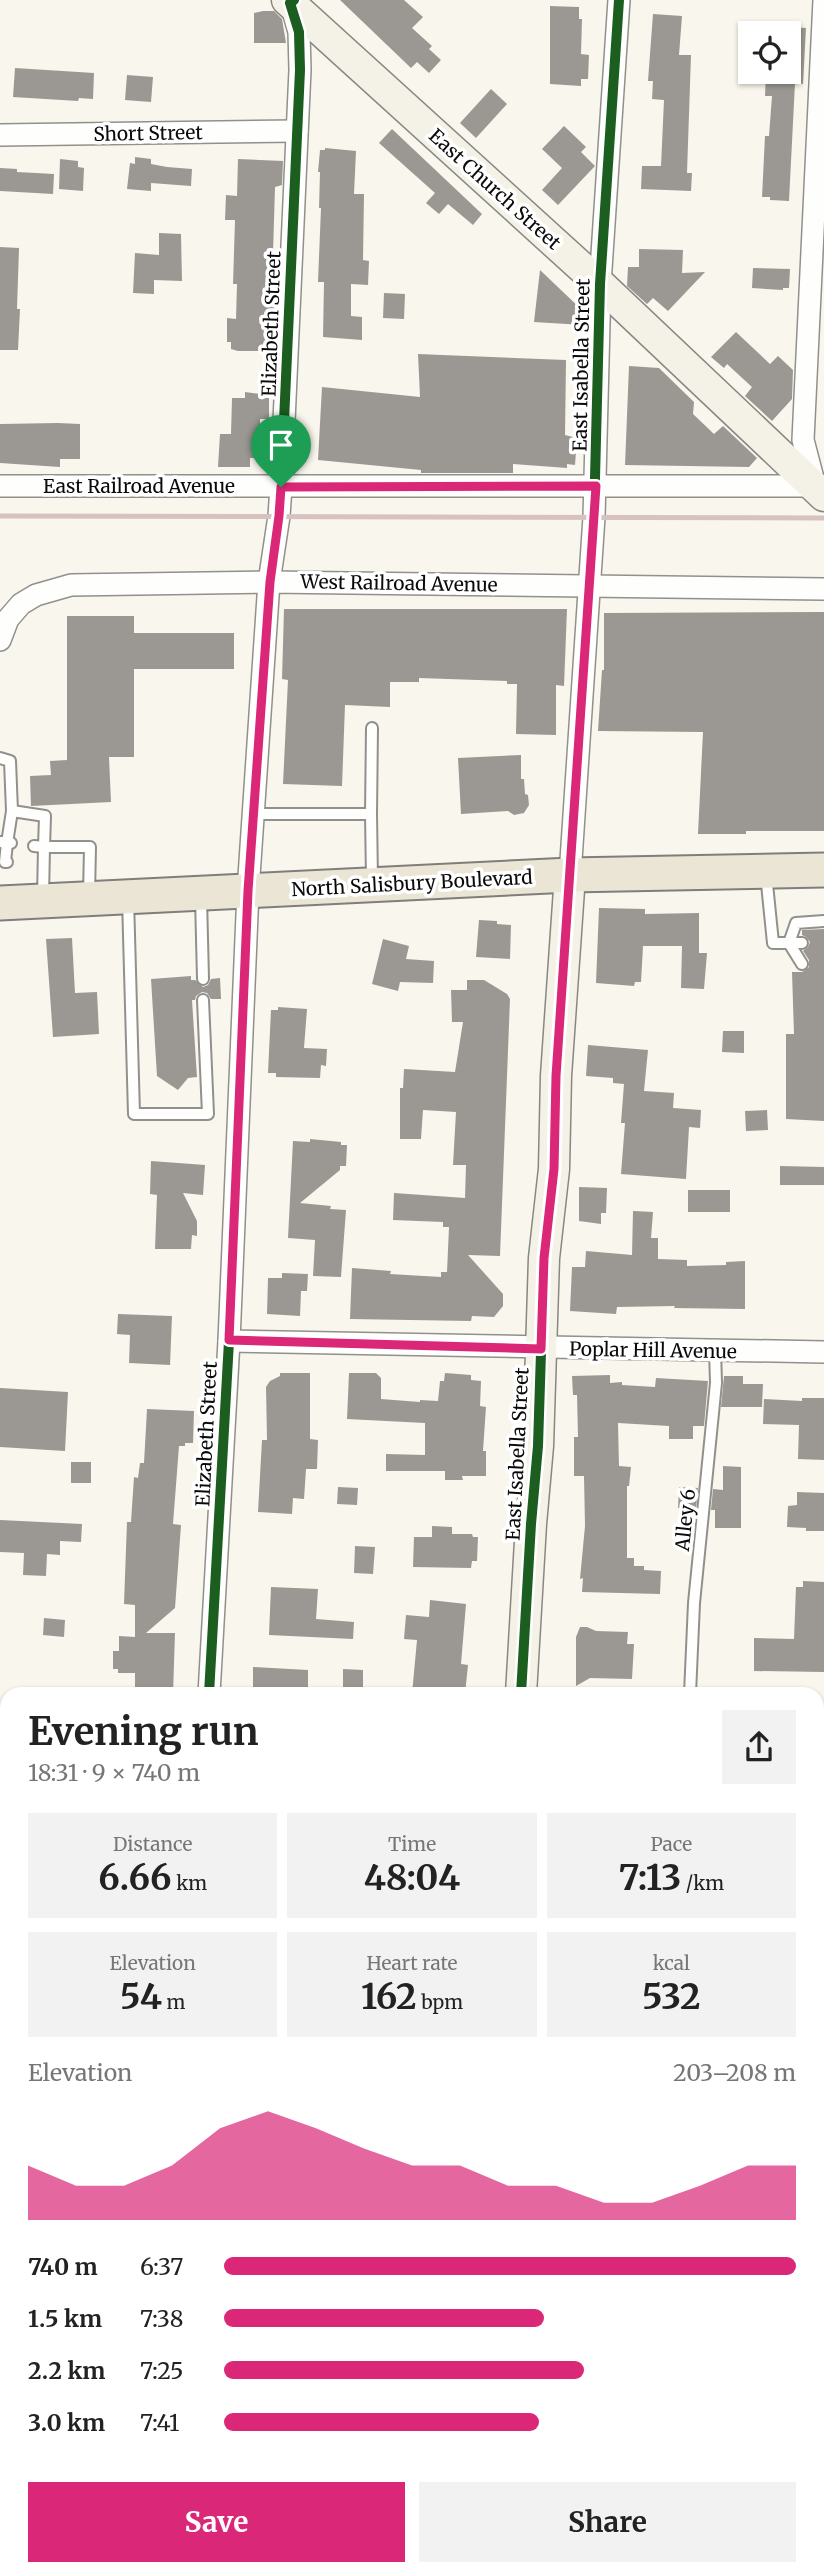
<!DOCTYPE html>
<html lang="en">
<head>
<meta charset="utf-8">
<style>
	:root { --surface:#fff; --page:#f2f2f2; --text:#222; --muted:#767676; --accent:#db2777 }
	body { margin:0; font-family:Merriweather,serif; background:var(--page); color:var(--text); height:100vh; display:flex; flex-direction:column; font-size:26px; white-space:nowrap }
	* { box-sizing:border-box; margin:0 }
	p { font-size:23px; color:var(--muted) }
	.icon { flex:none; width:38px; height:38px; fill:none; stroke:currentColor; stroke-width:2; stroke-linecap:round; stroke-linejoin:round }
	.map { position:relative; flex:1; overflow:hidden }
	.details { position:absolute; left:0px; top:1687px; width:824px; height:889px; display:flex; flex-direction:column; background:var(--surface); border-radius:21px 21px 0 0; box-shadow:0 2px 5px #0004 }
	.details>* { flex:none }
	.controls { position:absolute; left:738px; top:21px; display:grid; gap:14px }
	.controls a { display:grid; place-items:center; width:63px; height:63px; border-radius:0px; background:var(--surface); box-shadow:0 2px 5px #0004; font-size:35px }
	.pin { position:absolute; display:grid; place-items:center; width:60px; height:60px; color:#fff; margin:-72px -30px; border-radius:50% 50% 50% 0; rotate:-45deg; box-shadow:0 0 7px #0007 }
	.pin .icon { rotate:45deg }
	.round { display:grid; place-items:center; flex:none; width:74px; height:74px; border-radius:0px; background:var(--page) }
	.summary { display:flex; align-items:center; justify-content:space-between; height:119px; padding:0 28px }
	h1 { font-size:38px; font-weight:700; line-height:52px }
	.stats { display:grid; grid-template-columns:repeat(3,1fr); gap:10px; height:119px; padding:7px 28px }
	.stats div { display:grid; align-content:center; border-radius:0px; background:var(--page); text-align:center }
	.stats b { font-size:35px; font-weight:700 }
	.stats small { font-size:19px; font-weight:400 }
	.stats p { font-size:19px }
	.chart { height:196px; padding:14px 28px }
	.chart p { display:flex; justify-content:space-between }
	.chart svg { width:100%; height:126px; margin-top:7px; fill:var(--accent); opacity:.7 }
	.primary-button { display:flex; gap:14px; margin-top:auto; padding:14px 28px }
	.primary-button a { flex:1; height:80px; border-radius:0px; background:var(--accent); color:#fff; font-size:28px; font-weight:700; line-height:80px; text-align:center }
	.primary-button a+a { background:var(--page); color:var(--text) }
	ul { padding:0 28px; list-style:none; font-size:23px }
	li { display:grid; grid-template-columns:112px 84px 1fr; align-items:center; height:52px }
	li i { height:18px; border-radius:9px; background:var(--accent) }
	.map>svg:first-child { display:block }
	.building { fill:#9b9893 }
	.lines { fill:none; stroke-linecap:round; stroke-linejoin:round }
	.lane-casing { stroke:#92908c; stroke-width:14 }
	.street-casing { stroke:#92908c; stroke-width:24 }
	.secondary-casing { stroke:#888783; stroke-width:33 }
	.primary-casing { stroke:#7f7e7a; stroke-width:37 }
	.lane { stroke:#fefefc; stroke-width:10 }
	.street { stroke:#fefefc; stroke-width:21 }
	.secondary { stroke:#f4f2e7; stroke-width:30 }
	.primary { stroke:#ebe5d6; stroke-width:33 }
	.rail { stroke:#d7c2c2; stroke-width:5 }
	.cycleway-casing { stroke:#fff; stroke-width:15 }
	.cycleway { stroke:#1b5e20; stroke-width:10 }
	.route-casing { stroke:#fff; stroke-width:14 }
	.route { stroke:#db2777; stroke-width:9 }
	.labels { text-anchor:middle; dominant-baseline:central; stroke-width:7; stroke-linejoin:round; paint-order:stroke }
	.street-label { font-size:19px; fill:#0a0a0a; stroke:#fff }
</style>
</head>
<body>
<div class="map">
<svg width="824" height="2576" viewBox="0 0 824 2576">
	<rect width="100%" height="100%" fill="#f9f6ed"/>
	<g class="building">
		<polygon points="340,0 404,0 423,17 412,28 432,46 429,49 441,60 429,73 417,62 411,68"/>
		<polygon points="550,6 579,7 579,19 582,19 581,54 589,55 588,79 581,79 581,86 550,84"/>
		<polygon points="263,11 274,11 282,19 286,43 254,43 254,13"/>
		<polygon points="653,14 682,16 679,55 691,55 687,173 692,173 691,191 641,189 642,166 661,166 664,100 652,99 653,81 648,81"/>
		<polygon points="789,27 806,28 803,84 795,83 789,201 770,200 770,197 762,197 765,136 769,136 772,96 765,96 766,72 789,72"/>
		<polygon points="15,68 94,73 93,99 79,98 78,101 13,97"/>
		<polygon points="127,75 153,77 151,102 125,100"/>
		<polygon points="491,89 507,104 476,138 460,123"/>
		<polygon points="564,126 586,147 581,152 595,166 558,205 542,190 562,168 542,149"/>
		<polygon points="392,129 482,214 473,225 448,204 439,214 426,203 435,193 379,143"/>
		<polygon points="325,148 356,151 354,194 364,194 363,260 369,261 368,285 351,284 351,316 362,317 362,340 323,337 324,282 318,282 321,208 319,208 320,172 318,172 320,150 325,150"/>
		<polygon points="135,157 151,159 151,164 167,167 192,169 191,186 151,183 151,191 127,189 130,163 135,164"/>
		<polygon points="60,159 78,161 78,167 84,168 83,191 59,189"/>
		<polygon points="238,159 283,161 282,185 275,187 273,254 278,255 273,348 266,348 266,351 238,351 231,349 231,342 227,342 227,318 236,319 237,284 233,284 235,220 225,220 226,195 237,196"/>
		<polygon points="0,168 17,169 17,172 54,174 53,194 0,191"/>
		<polygon points="159,233 181,234 182,281 154,280 154,294 133,293 135,253 159,255"/>
		<polygon points="0,247 19,248 17,309 20,309 18,350 0,350"/>
		<polygon points="639,249 683,250 682,273 705,272 668,311 653,298 647,304 627,286 628,267 639,267"/>
		<polygon points="753,268 790,269 789,288 783,288 783,290 752,288"/>
		<polygon points="540,270 583,311 583,325 534,322"/>
		<polygon points="384,293 405,294 404,319 383,318"/>
		<polygon points="736,332 770,364 778,356 793,370 792,399 772,421 745,396 752,387 727,364 724,368 711,357"/>
		<polygon points="418,354 566,360 565,435 577,438 575,465 567,464 567,468 513,464 513,473 421,473 421,470 318,460 322,387 420,397"/>
		<polygon points="629,366 659,368 694,402 693,414 714,434 723,426 757,458 749,467 625,465"/>
		<polygon points="245,392 269,395 269,419 260,419 260,458 250,458 250,467 218,467 220,434 231,434 232,398 245,398"/>
		<polygon points="58,423 80,424 80,459 60,459 60,467 0,463 0,424"/>
		<polygon points="284,609 567,609 564,686 556,685 556,735 516,734 517,684 507,684 507,681 419,678 419,682 390,682 390,707 345,705 342,786 283,784 288,680 282,679"/>
		<polygon points="824,612 824,831 746,831 746,834 698,834 703,732 598,731 602,670 604,670 604,613"/>
		<polygon points="67,616 134,616 134,633 234,633 234,669 134,669 134,757 109,757 111,802 31,806 30,776 51,775 50,761 67,760"/>
		<polygon points="521,755 521,779 524,779 525,794 528,795 529,805 524,813 514,815 508,811 461,814 458,758"/>
		<polygon points="599,908 645,909 645,914 699,913 699,953 707,953 704,989 681,988 682,946 643,946 641,982 635,982 634,986 596,983"/>
		<polygon points="479,920 497,921 497,924 511,925 510,959 476,957"/>
		<polygon points="824,929 824,1121 786,1119 786,1034 794,1034 792,972 802,972 809,967 809,960 803,951 808,947 810,942 806,937 802,935 802,930"/>
		<polygon points="72,938 75,993 97,992 99,1034 53,1037 46,939"/>
		<polygon points="383,939 409,946 406,959 434,961 433,983 400,982 398,991 372,984"/>
		<polygon points="191,976 191,980 195,980 203,987 208,985 211,979 220,978 221,999 211,999 207,993 202,992 196,996 195,1000 192,1000 197,1077 188,1078 178,1090 157,1076 151,979"/>
		<polygon points="467,980 484,980 507,994 510,999 500,1256 468,1255 503,1294 503,1306 494,1317 472,1316 471,1321 350,1319 352,1268 391,1271 390,1274 441,1277 441,1272 447,1272 449,1227 443,1227 443,1222 393,1220 394,1193 465,1198 466,1165 453,1165 456,1112 423,1110 421,1139 400,1139 400,1088 403,1088 404,1069 455,1072 463,1022 452,1022 451,990 467,990"/>
		<polygon points="278,1007 307,1009 304,1048 327,1049 326,1066 321,1065 320,1078 276,1077 276,1073 268,1073 271,1010 278,1010"/>
		<polygon points="723,1031 744,1031 744,1053 722,1052"/>
		<polygon points="588,1045 648,1050 644,1091 674,1093 673,1108 701,1110 700,1128 689,1127 686,1179 621,1174 625,1123 621,1123 624,1084 613,1083 613,1078 586,1076"/>
		<polygon points="767,1110 768,1130 746,1131 745,1111"/>
		<polygon points="310,1139 341,1142 341,1145 347,1145 346,1166 340,1166 340,1170 300,1203 331,1206 330,1209 346,1210 341,1277 313,1276 315,1240 288,1238 293,1141 310,1142"/>
		<polygon points="151,1161 205,1165 203,1195 183,1193 197,1221 197,1236 192,1235 191,1249 155,1249 157,1195 150,1194"/>
		<polygon points="780,1166 824,1167 824,1185 780,1185"/>
		<polygon points="579,1187 607,1188 606,1213 601,1213 601,1224 579,1221"/>
		<rect x="688" y="1190" width="42" height="22"/>
		<polygon points="633,1211 653,1212 651,1238 658,1238 658,1259 687,1260 687,1266 726,1265 726,1262 745,1261 745,1309 674,1308 675,1306 617,1307 616,1314 570,1311 572,1267 585,1267 586,1251 632,1255"/>
		<polygon points="282,1273 308,1274 307,1291 301,1291 300,1316 267,1314 268,1278 282,1278"/>
		<polygon points="118,1314 172,1316 170,1365 129,1363 130,1335 117,1334"/>
		<polygon points="280,1373 310,1373 310,1439 318,1440 317,1469 306,1469 304,1499 293,1498 292,1514 258,1512 262,1440 267,1440 266,1387 270,1381 280,1376"/>
		<polygon points="349,1373 376,1373 381,1378 381,1399 420,1402 420,1400 438,1401 440,1381 444,1381 445,1373 471,1375 471,1380 481,1381 480,1406 486,1407 483,1451 486,1451 486,1476 462,1476 463,1480 445,1480 445,1471 386,1471 386,1454 425,1455 425,1423 347,1419"/>
		<polygon points="610,1375 610,1383 622,1382 622,1385 655,1387 656,1378 708,1381 704,1426 693,1426 693,1439 669,1439 669,1426 618,1423 619,1466 631,1467 629,1486 627,1486 627,1558 634,1558 634,1566 644,1566 644,1570 661,1571 660,1594 582,1592 583,1578 580,1579 585,1526 584,1476 574,1476 574,1437 578,1437 577,1395 573,1395 572,1376"/>
		<polygon points="724,1376 743,1376 743,1384 763,1384 762,1407 721,1407"/>
		<polygon points="0,1388 68,1392 65,1451 0,1447"/>
		<polygon points="802,1398 824,1398 824,1460 798,1459 799,1425 763,1424 764,1399 802,1401"/>
		<polygon points="147,1409 194,1411 193,1443 185,1443 185,1446 179,1446 173,1524 181,1525 175,1608 146,1633 175,1633 173,1694 135,1694 135,1673 118,1673 118,1669 113,1669 113,1651 119,1651 119,1636 135,1637 135,1605 124,1604 127,1522 131,1522 134,1477 138,1478 140,1463 144,1463"/>
		<rect x="71" y="1462" width="20" height="21"/>
		<polygon points="723,1466 741,1467 741,1528 715,1528 715,1510 711,1510 713,1489 723,1490"/>
		<polygon points="338,1487 358,1488 357,1505 337,1504"/>
		<polygon points="679,1487 698,1488 696,1509 678,1508"/>
		<polygon points="797,1492 824,1493 824,1531 806,1531 806,1528 787,1527 788,1506 797,1505"/>
		<polygon points="0,1520 82,1524 81,1542 60,1541 60,1555 47,1554 46,1576 23,1575 24,1553 0,1552"/>
		<polygon points="432,1526 452,1527 452,1534 472,1534 473,1537 478,1537 477,1561 472,1561 471,1568 413,1567 414,1537 432,1537"/>
		<polygon points="355,1546 375,1547 373,1574 354,1573"/>
		<polygon points="803,1581 824,1582 824,1672 754,1671 754,1638 794,1639 796,1587 803,1587"/>
		<polygon points="271,1587 318,1589 316,1619 354,1622 353,1639 269,1635"/>
		<polygon points="430,1600 466,1604 461,1664 468,1665 465,1694 412,1694 417,1640 404,1639 406,1615 429,1617"/>
		<polygon points="44,1618 65,1620 64,1637 43,1635"/>
		<polygon points="580,1627 587,1627 596,1631 628,1632 627,1644 634,1644 632,1679 590,1678 576,1686 576,1637"/>
		<polygon points="253,1667 308,1670 308,1694 253,1694"/>
		<polygon points="343,1669 363,1670 363,1689 343,1689"/>
	</g>
	<g class="lines">
		<g class="lane-casing">
			<g id="lane">
				<polyline points="0,758 10,761 12,811"/>
				<polyline points="253,814 371,814 372,879"/>
				<polyline points="371,814 372,728"/>
				<polyline points="1,842 7,843 5,862 7,862"/>
				<polyline points="11,843 7,843 12,811 45,816 44,847 34,846"/>
				<polyline points="766,874 773,943 802,943"/>
				<polyline points="43,898 44,847 90,847 89,895"/>
				<polyline points="201,898 203,979"/>
				<polyline points="128,899 134,1114 208,1114 203,1000"/>
				<polyline points="802,964 789,943 796,923 824,921"/>
				<polyline points="690,1694 694,1603 716,1383 715,1350"/>
			</g>
		</g>
		<g class="street-casing">
			<g id="street">
				<polyline points="0,135 297,131"/>
				<polyline points="0,486 822,486"/>
				<polyline points="815,486 803,440 824,0"/>
				<polyline points="0,640 8,619 21,604 36,595 71,585 269,582 824,589"/>
				<polyline points="570,875 594,517 600,284 619,0"/>
				<polyline points="229,1341 824,1352"/>
				<polyline points="209,1694 229,1341 248,891 269,582 279,516 281,487 300,70 299,32 291,4"/>
				<polyline points="817,2393 824,2394"/>
			</g>
		</g>
		<g class="secondary-casing">
			<g id="secondary">
				<polyline points="287,0 600,284 824,496"/>
				<polyline points="521,1694 531,1524 538,1446 544,1258 554,1169 556,1076 570,875"/>
				<polyline points="0,1812 7,1815"/>
				<polyline points="817,2040 824,2040"/>
				<polyline points="494,2576 495,2569"/>
			</g>
		</g>
		<g class="primary-casing">
			<polyline id="primary" points="0,903 570,875 824,870"/>
		</g>
		<use href="#lane" class="lane"/>
		<use href="#street" class="street"/>
		<use href="#secondary" class="secondary"/>
		<use href="#primary" class="primary"/>
		<g class="rail">
			<polyline points="0,516 824,518"/>
			<polyline points="0,2574 2,2576"/>
		</g>
		<g class="cycleway-casing">
			<g id="cycleway">
				<polyline points="209,1694 229,1341 248,891 269,582 279,516 281,487 300,70 299,32 290,3 294,0"/>
				<polyline points="521,1694 531,1524 538,1446 544,1258 554,1169 556,1076 594,517 600,284 619,0"/>
			</g>
		</g>
		<use href="#cycleway" class="cycleway"/>
	</g>
	<g class="lines">
		<g class="route-casing">
			<polygon id="route" points="596,486 556,1076 554,1169 544,1258 541,1349 229,1340 248,891 270,582 279,516 281,487"/>
		</g>
		<use href="#route" class="route"/>
	</g>
	<g class="labels">
		<g class="street-label">
			<text transform="translate(148 133) rotate(-1)">Short Street</text>
			<text transform="translate(495 189) rotate(42)">East Church Street</text>
			<text transform="translate(271 324) rotate(-88)">Elizabeth Street</text>
			<text transform="translate(581 365) rotate(-89)">East Isabella Street</text>
			<text x="139" y="486">East Railroad Avenue</text>
			<text transform="translate(399 583) rotate(1)">West Railroad Avenue</text>
			<text transform="translate(412 883) rotate(-3)">North Salisbury Boulevard</text>
			<text transform="translate(653 1350) rotate(1)">Poplar Hill Avenue</text>
			<text transform="translate(206 1434) rotate(-87)">Elizabeth Street</text>
			<text transform="translate(517 1454) rotate(-87)">East Isabella Street</text>
			<text transform="translate(685 1520) rotate(-84)">Alley 6</text>
		</g>
	</g>
</svg>
<div class="controls">
<a><svg class="icon" aria-label="locate" viewBox="0 0 24 24"><circle cx="12" cy="12" r="6"/><path d="M12 2v4M12 18v4M2 12h4M18 12h4"/></svg></a>
</div>
<div class="pin" style="left:281px;top:487px;background:#1e9e55"><svg class="icon" aria-label="arrive" viewBox="0 0 24 24"><path d="M6 21V4h12l-3 4 3 4H6"/></svg></div>
<section class="details">
<div class="summary"><div><h1>Evening run</h1><p>18:31 · 9 × 740 m</p></div><a class="round"><svg class="icon" aria-label="share" viewBox="0 0 24 24"><path d="M12 15V3M7 8l5-5 5 5M5 13v7h14v-7"/></svg></a></div>
<div class="stats">
<div><p>Distance</p><b>6.66<small> km</small></b></div>
<div><p>Time</p><b>48:04</b></div>
<div><p>Pace</p><b>7:13<small> /km</small></b></div>
</div>
<div class="stats">
<div><p>Elevation</p><b>54<small> m</small></b></div>
<div><p>Heart rate</p><b>162<small> bpm</small></b></div>
<div><p>kcal</p><b>532</b></div>
</div>
<div class="chart"><p><span>Elevation</span>203–208 m</p>
<svg viewBox="0 0 160 44" preserveAspectRatio="none"><path d="M0 44V25L10 32L20 32L30 25L40 12L50 6L60 12L70 19L80 25L90 25L100 32L110 32L120 38L130 38L140 32L150 25L160 25V44z"/></svg>
</div>
<ul>
<li><b>740 m</b>6:37<i style="width:100%"></i></li>
<li><b>1.5 km</b>7:38<i style="width:56%"></i></li>
<li><b>2.2 km</b>7:25<i style="width:63%"></i></li>
<li><b>3.0 km</b>7:41<i style="width:55%"></i></li>
</ul>
<div class="primary-button"><a>Save</a><a>Share</a></div>
</section>
</div>
</body>
</html>
